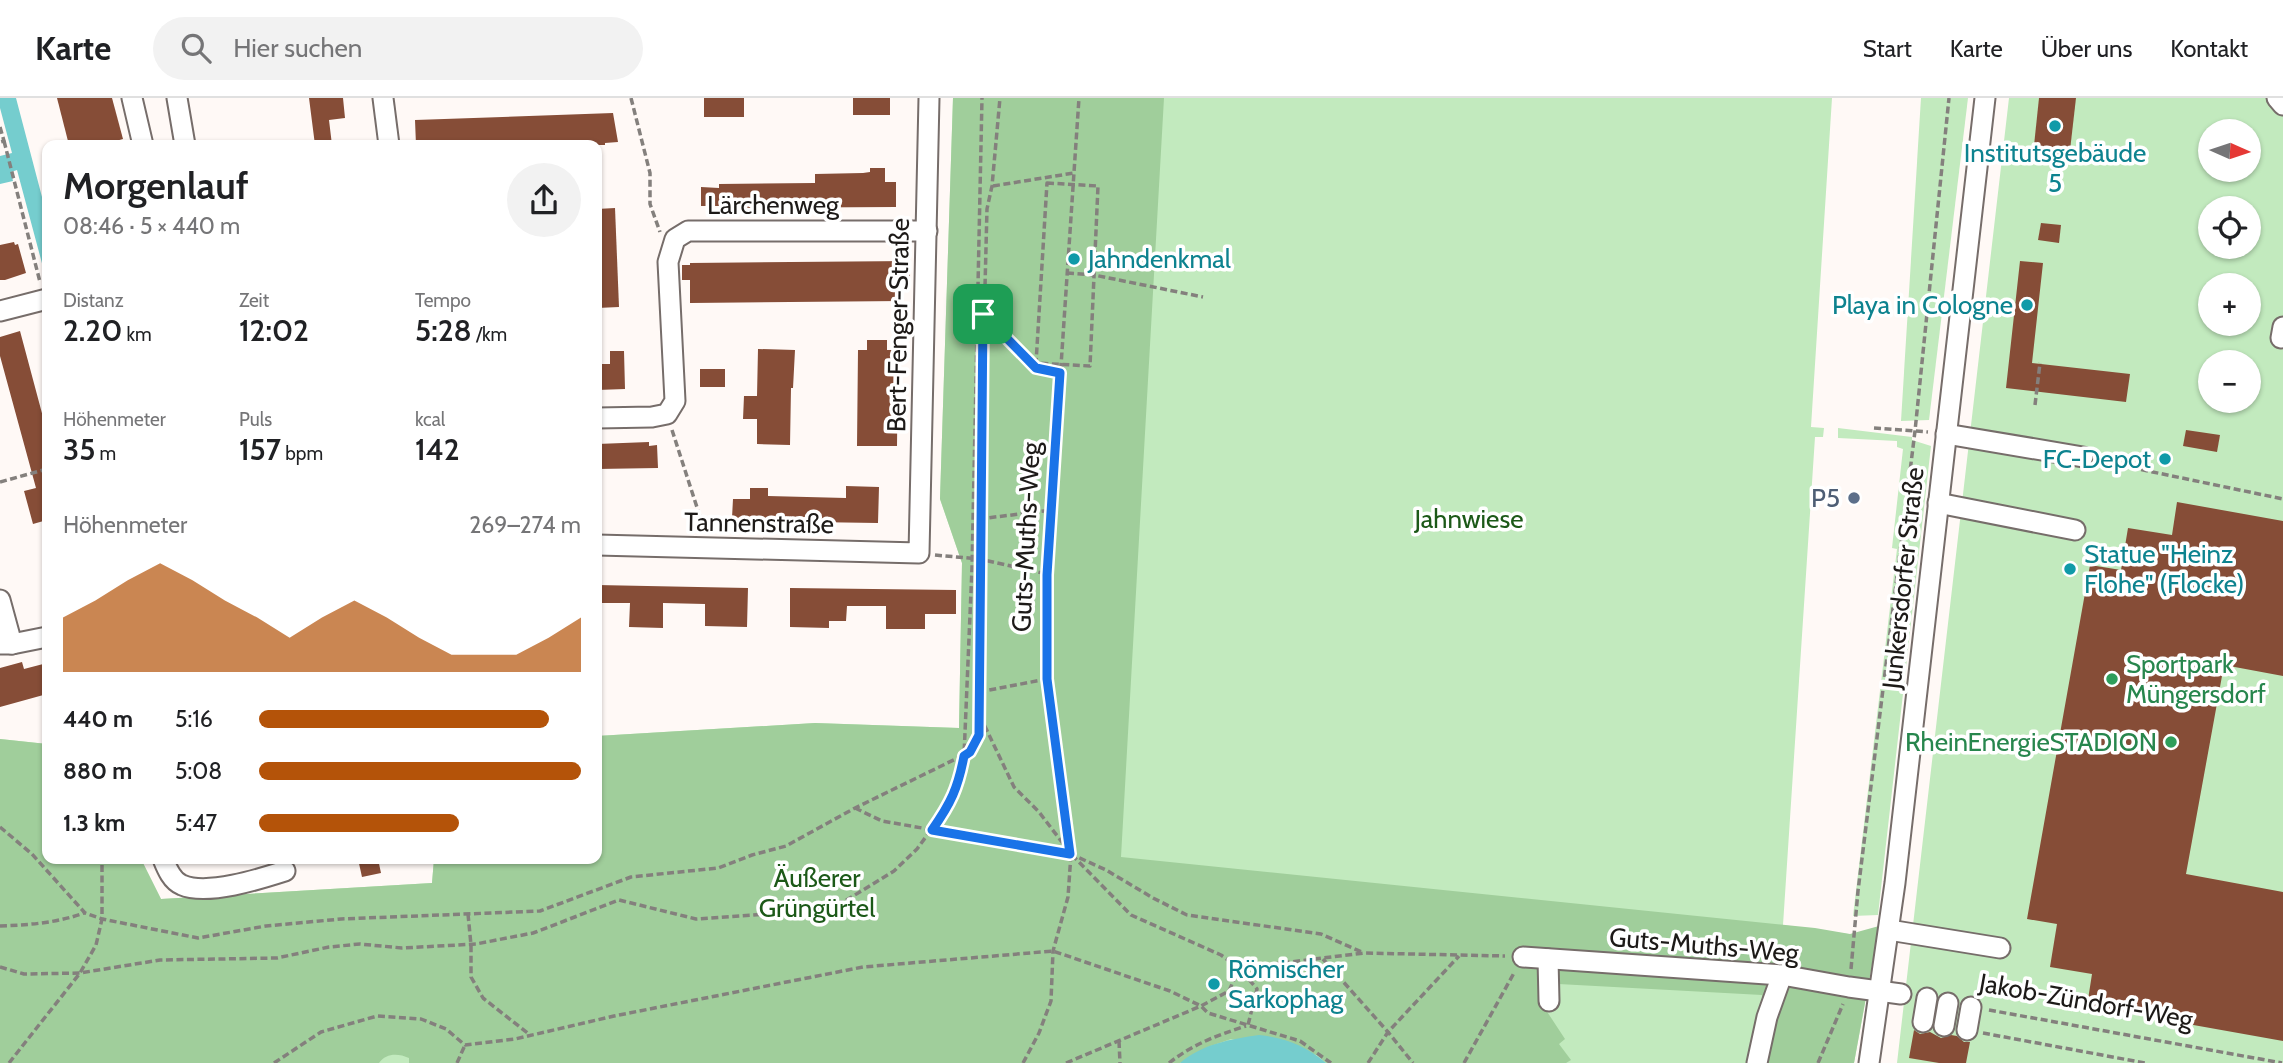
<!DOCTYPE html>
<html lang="de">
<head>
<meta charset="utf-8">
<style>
	:root { --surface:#fff; --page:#f2f2f2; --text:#202124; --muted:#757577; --line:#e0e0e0; --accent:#b45309 }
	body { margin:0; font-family:Cabin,sans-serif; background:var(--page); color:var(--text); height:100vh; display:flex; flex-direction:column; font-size:26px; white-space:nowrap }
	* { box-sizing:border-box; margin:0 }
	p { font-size:23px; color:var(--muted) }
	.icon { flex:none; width:38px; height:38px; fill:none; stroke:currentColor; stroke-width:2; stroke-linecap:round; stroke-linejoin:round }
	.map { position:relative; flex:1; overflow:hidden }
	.side { position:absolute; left:42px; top:42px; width:560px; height:724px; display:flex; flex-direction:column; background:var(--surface); border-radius:14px; box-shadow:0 2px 5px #0004 }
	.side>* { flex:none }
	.needle { width:46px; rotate:93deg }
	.controls { position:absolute; left:2198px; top:21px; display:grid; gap:14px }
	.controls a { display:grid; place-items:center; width:63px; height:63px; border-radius:50%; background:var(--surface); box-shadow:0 2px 5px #0004; font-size:35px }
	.pin { position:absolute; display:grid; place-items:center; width:60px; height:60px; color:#fff; margin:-30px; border-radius:14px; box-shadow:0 4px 10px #0006 }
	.round { display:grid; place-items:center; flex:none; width:74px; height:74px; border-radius:37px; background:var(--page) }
	.head { display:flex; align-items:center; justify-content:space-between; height:119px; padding:0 21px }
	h1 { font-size:38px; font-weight:600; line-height:52px }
	.stats { display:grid; grid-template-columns:repeat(3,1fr); gap:10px; height:119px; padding:7px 21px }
	.stats div { display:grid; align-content:center }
	.stats b { font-size:30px; font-weight:600 }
	.stats small { font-size:19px; font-weight:400 }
	.stats p { font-size:19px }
	.chart { height:196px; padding:14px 21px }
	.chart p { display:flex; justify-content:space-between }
	.chart svg { width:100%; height:126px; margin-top:7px; fill:var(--accent); opacity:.7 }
	ul { padding:0 21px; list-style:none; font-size:23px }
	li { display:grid; grid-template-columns:112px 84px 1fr; align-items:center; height:52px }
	li i { height:18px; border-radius:9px; background:var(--accent) }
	header { display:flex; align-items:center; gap:42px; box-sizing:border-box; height:98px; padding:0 35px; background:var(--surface); border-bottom:2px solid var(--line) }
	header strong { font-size:33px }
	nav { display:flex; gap:38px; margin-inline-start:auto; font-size:24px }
	.search { width:490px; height:63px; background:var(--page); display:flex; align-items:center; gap:18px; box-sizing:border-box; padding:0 24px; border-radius:38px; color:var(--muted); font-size:26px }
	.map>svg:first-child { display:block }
	.green { fill:#c2eabe; fill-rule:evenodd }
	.forest { fill:#a0ce9b }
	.water { fill:#75cdce }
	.building { fill:#864d37 }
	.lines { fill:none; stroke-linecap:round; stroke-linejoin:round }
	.minor-casing { stroke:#766d6a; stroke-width:23 }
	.path { stroke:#84807d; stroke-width:3.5; stroke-dasharray:7 3.5; stroke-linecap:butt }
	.minor { stroke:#fff; stroke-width:19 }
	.route-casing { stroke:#fff; stroke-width:14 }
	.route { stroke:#1a73e8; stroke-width:9 }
	.culture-dot { fill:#0f9aa8; stroke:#fff; stroke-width:2.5 }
	.service-dot { fill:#5c6f8a; stroke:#fff; stroke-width:2.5 }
	.leisure-dot { fill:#2e9e5b; stroke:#fff; stroke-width:2.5 }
	.labels { text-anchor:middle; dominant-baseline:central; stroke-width:7; stroke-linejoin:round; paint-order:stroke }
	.culture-label { font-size:26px; fill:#0d838f; stroke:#fff; text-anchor:start }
	.street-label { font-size:26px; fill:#1d1a18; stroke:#fff }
	.service-label { font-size:26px; fill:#4e5e75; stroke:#fff; text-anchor:end }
	.park-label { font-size:26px; fill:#1c5918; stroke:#fff }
	.leisure-label { font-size:26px; fill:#27864d; stroke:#fff; text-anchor:start }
</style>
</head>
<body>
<header>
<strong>Karte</strong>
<div class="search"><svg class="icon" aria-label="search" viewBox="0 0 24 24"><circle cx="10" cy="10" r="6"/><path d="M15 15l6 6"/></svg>Hier suchen</div>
<nav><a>Start</a><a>Karte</a><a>Über uns</a><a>Kontakt</a></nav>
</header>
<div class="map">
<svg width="2283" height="965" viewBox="0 0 2283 965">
	<rect width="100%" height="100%" fill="#fff9f6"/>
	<g class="green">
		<polygon points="953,0 1832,0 1811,329 1824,330 1823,339 1815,339 1783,827 1877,840 1854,965 0,965 0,641 47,646 47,761 141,761 161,801 432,785 434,761 597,761 597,638 815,625 959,630 962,465 940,401"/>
		<polygon points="1921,0 1968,0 1929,322 1901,323"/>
		<path d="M2009 0H2283V965H1897ZM2210 33H2249V72H2210ZM2210 110H2249V149H2210ZM2210 187H2249V226H2210ZM2210 264H2249V303H2210Z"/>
		<polygon points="1838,330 1912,339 1912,342 1931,348 1878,817 1853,818 1897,451 1892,450 1903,351 1897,349 1897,343 1838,340"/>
	</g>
	<path class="forest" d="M953 0H1164L1121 759 1815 830 1850 836 1879 828 1854 965H1752L1762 907V897L1540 885 1542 906 1565 941 1559 946 1571 962 1566 965H1326L1317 957 1231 941 1208 949 1180 965H409V960C398 955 386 955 379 965H0V641L47 646V761H141L161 801 432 785 434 761H597V638L815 625 959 630 962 465 940 401Z"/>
	<g class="water">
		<polygon points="0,0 16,0 47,118 47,184 17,72 11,74 13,83 0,86 0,58 12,55 0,10"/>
		<path d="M1259 937C1286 940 1306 948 1326 965H1180C1202 946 1231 941 1259 937Z"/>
	</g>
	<g class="building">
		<polygon points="57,0 112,0 123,41 102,47 69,47"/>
		<polygon points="309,0 343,0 345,20 329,22 332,47 315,47"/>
		<rect x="704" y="0" width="40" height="19"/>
		<rect x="853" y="0" width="37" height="17"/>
		<polygon points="2039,0 2076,0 2069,61 2033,57"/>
		<polygon points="613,15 618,44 605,45 605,47 416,47 415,22"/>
		<polygon points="870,70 885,70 885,84 896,84 896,109 719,110 719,108 701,108 701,89 719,90 719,86 815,85 815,76 863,75 870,74"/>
		<polygon points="615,110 619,209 597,210 597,111"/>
		<polygon points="2041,125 2061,127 2059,145 2038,142"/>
		<polygon points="14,144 15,147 18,146 26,175 5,182 0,182 0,147"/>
		<polygon points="910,163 910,180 902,180 902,203 690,205 690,182 682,182 682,167 690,167 690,165"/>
		<polygon points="2020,163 2043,165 2032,265 2130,276 2126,304 2006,290"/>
		<polygon points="20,233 47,334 47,422 33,426 24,393 36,390 0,258 0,239"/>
		<polygon points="867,242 887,242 887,252 898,252 897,348 857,348 858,252 867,252"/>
		<polygon points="758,251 795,252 793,290 791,290 790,347 757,346 757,321 743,321 744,298 757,298"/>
		<polygon points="610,253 624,253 625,291 597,292 597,266 610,266"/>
		<rect x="700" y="271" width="25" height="18"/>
		<polygon points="2186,332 2220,337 2217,354 2183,348"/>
		<polygon points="649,344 649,348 657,347 658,370 597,371 597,346"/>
		<polygon points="846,388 879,389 878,425 750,423 749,420 732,420 733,401 750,401 750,390 768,390 768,398 846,400"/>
		<polygon points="2177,404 2283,423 2283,578 2224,567 2186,776 2283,794 2283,943 2087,908 2092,876 2050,869 2057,826 2027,821 2090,467 2121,472 2128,430 2172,437"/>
		<polygon points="597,487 748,490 747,529 705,528 705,506 663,505 663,530 629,529 630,505 597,505"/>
		<polygon points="790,490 956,492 956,516 925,516 925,531 886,531 886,508 847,508 846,523 829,523 829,530 790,529"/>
		<polygon points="22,564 24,571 47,565 47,596 0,609 0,570"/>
		<polygon points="358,761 378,761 381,775 362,779"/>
		<polygon points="1914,932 1920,936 1930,934 1941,940 1951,937 1957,938 1964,944 1970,944 1966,965 1939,965 1909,960"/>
	</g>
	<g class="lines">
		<g class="minor-casing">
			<g id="minor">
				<polyline points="132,0 143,47"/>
				<polyline points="177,0 185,47"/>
				<polyline points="383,0 389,47"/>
				<polyline points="2277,0 2283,7"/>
				<polyline points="0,213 47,201"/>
				<polyline points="2281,240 2283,229"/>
				<polyline points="597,320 652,319 667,316 675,303 668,164 675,141 688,133 927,133"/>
				<polyline points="1946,336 2083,359"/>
				<polyline points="1938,405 2075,432"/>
				<polyline points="597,447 919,455 929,0"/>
				<polyline points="0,502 12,546"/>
				<polyline points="0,546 12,546 47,539"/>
				<path d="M163 761C167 771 172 783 182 787 207 798 260 781 285 773"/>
				<polyline points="1889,832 2000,850"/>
				<polyline points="1523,859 1782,877 1849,889 1901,896"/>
				<polyline points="1548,861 1549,903"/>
				<polyline points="1923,924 1927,900"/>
				<polyline points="1944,928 1948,905"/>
				<polyline points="1967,932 1971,909"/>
				<polyline points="1757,965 1767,919 1782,877"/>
				<polyline points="1869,965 1895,785 1985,0"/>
			</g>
		</g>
		<g class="path">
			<polyline points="631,0 650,75 650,106 660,134"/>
			<polyline points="0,29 4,43 0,44"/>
			<polyline points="4,43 40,184"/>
			<polygon points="1047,85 1098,88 1090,268 1036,265"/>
			<polyline points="993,88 1074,75"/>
			<polyline points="1067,175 1094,177 1203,199"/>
			<polyline points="984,217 1036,270 1061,275"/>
			<polyline points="2035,307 2040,265"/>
			<polyline points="1874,330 1928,334"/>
			<polyline points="672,332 704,431"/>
			<polyline points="2100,363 2283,401"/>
			<polyline points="0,384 47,371"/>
			<polyline points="979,421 1052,412"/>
			<polyline points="935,457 979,461 1047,476"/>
			<polyline points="979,594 1047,581"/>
			<polyline points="980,618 1014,689 1039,714 1071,756 1131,817 1221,857 1239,870 1257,891 1248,927"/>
			<polyline points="855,710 882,723 1071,756 1106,772 1153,800 1187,817 1321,836 1364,855"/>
			<polyline points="0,729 32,756 85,815 102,821 198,840 266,828 341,821 540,813 631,779 718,770 752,757 786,748 855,710 970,654 979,637 979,421 987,111 992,88 1000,0"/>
			<polyline points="468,816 471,847 471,879 483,900 530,937"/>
			<path d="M0 828C28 827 57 825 84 815"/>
			<polyline points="1323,861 1388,934 1413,965"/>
			<polyline points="0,869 24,876 80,875 160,862 277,860 329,849 360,846 402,850 476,846 533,835 619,802 696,821 808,813 845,803 894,773 917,751 950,706 959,683 964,658 972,470 982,0"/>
			<polyline points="1241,870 1364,855 1505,858"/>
			<polyline points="1851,871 1858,793 1915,333 1949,0"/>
			<polyline points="1989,912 2282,965"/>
			<polyline points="1983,935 2145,965"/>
			<polyline points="1119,943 1120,965"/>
			<polyline points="9,965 80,875 96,847 102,821 102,761"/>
			<polyline points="274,965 321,934 377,918 421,921 446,931 465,947 515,941 614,918 863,869 1053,853 1170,893 1201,908 1208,915 1300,943 1331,965"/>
			<polyline points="457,965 465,947"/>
			<polyline points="1023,965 1039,935 1051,903 1053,853 1068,799 1071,756 1047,581 1047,476 1079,0"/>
			<polyline points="1066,965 1201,908 1229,893 1239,870"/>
			<path d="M1169 965C1193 946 1218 937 1246 928"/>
			<polyline points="1368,965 1388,934 1459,858"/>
			<polyline points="1464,965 1514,875"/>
			<polyline points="1818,965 1843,906"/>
		</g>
		<use href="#minor" class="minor"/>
	</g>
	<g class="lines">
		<g class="route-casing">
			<path id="route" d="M983 216 1036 270 1060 275 1047 477V581L1070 756 932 732C951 705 958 690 964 658L970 654 979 637Z"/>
		</g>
		<use href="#route" class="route"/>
	</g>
	<g class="culture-dot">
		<circle cx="2055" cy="28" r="7"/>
		<circle cx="1074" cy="161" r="7"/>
		<circle cx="2027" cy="207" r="7"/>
		<circle cx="2165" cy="361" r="7"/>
		<circle cx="2070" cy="471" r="7"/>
		<circle cx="1214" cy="886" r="7"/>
	</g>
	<circle class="service-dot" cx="1854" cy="400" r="7"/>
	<g class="leisure-dot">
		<circle cx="2112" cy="581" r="7"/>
		<circle cx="2171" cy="644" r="7"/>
	</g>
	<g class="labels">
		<g class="culture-label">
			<text x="2055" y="55" text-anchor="middle">Institutsgebäude<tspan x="2055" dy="30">5</tspan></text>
			<text x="1088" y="161">Jahndenkmal</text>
			<text x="2013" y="207" text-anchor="end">Playa in Cologne</text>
			<text x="2151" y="361" text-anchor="end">FC-Depot</text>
			<text x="2084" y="456">Statue "Heinz<tspan x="2084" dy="30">Flohe" (Flocke)</tspan></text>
			<text x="1228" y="871">Römischer<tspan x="1228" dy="30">Sarkophag</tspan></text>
		</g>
		<g class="street-label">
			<text x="773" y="107">Lärchenweg</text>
			<text transform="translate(898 227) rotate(-89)">Bert-Fenger-Straße</text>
			<text transform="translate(759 425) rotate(1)">Tannenstraße</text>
			<text transform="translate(1026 439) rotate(-87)">Guts-Muths-Weg</text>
			<text transform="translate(1903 480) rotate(-84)">Junkersdorfer Straße</text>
			<text transform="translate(1704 847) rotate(5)">Guts-Muths-Weg</text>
			<text transform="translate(2086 903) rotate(10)">Jakob-Zündorf-Weg</text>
		</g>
		<g class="service-label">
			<text x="1840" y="400">P5</text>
		</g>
		<g class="park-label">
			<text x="1469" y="421">Jahnwiese</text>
			<text x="817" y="780">Äußerer<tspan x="817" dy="30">Grüngürtel</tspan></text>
		</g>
		<g class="leisure-label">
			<text x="2126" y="566">Sportpark<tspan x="2126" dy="30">Müngersdorf</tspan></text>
			<text x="2157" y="644" text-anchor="end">RheinEnergieSTADION</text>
		</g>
	</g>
</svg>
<div class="controls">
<a><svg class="needle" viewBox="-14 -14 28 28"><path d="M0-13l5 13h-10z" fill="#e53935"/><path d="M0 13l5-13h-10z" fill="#757577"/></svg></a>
<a><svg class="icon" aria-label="locate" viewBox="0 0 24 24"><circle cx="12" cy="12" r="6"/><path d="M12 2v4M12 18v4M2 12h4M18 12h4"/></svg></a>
<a>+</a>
<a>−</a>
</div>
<div class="pin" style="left:983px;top:216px;background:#1e9e55"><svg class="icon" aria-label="arrive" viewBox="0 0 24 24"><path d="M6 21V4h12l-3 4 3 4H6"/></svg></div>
<section class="side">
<div class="head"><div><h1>Morgenlauf</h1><p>08:46 · 5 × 440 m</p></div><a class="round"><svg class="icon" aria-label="share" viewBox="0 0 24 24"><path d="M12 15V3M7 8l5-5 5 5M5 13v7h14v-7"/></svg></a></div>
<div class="stats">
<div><p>Distanz</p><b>2.20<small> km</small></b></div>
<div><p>Zeit</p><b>12:02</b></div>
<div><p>Tempo</p><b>5:28<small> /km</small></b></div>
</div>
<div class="stats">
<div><p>Höhenmeter</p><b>35<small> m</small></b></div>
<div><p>Puls</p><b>157<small> bpm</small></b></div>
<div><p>kcal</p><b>142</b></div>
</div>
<div class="chart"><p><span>Höhenmeter</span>269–274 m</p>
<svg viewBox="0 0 160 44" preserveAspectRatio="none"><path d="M0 44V25L10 19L20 12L30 6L40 12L50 19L60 25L70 32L80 25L90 19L100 25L110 32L120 38L130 38L140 38L150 32L160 25V44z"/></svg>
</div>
<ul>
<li><b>440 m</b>5:16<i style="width:90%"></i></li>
<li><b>880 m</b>5:08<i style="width:100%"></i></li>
<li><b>1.3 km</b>5:47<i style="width:62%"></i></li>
</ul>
</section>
</div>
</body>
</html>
